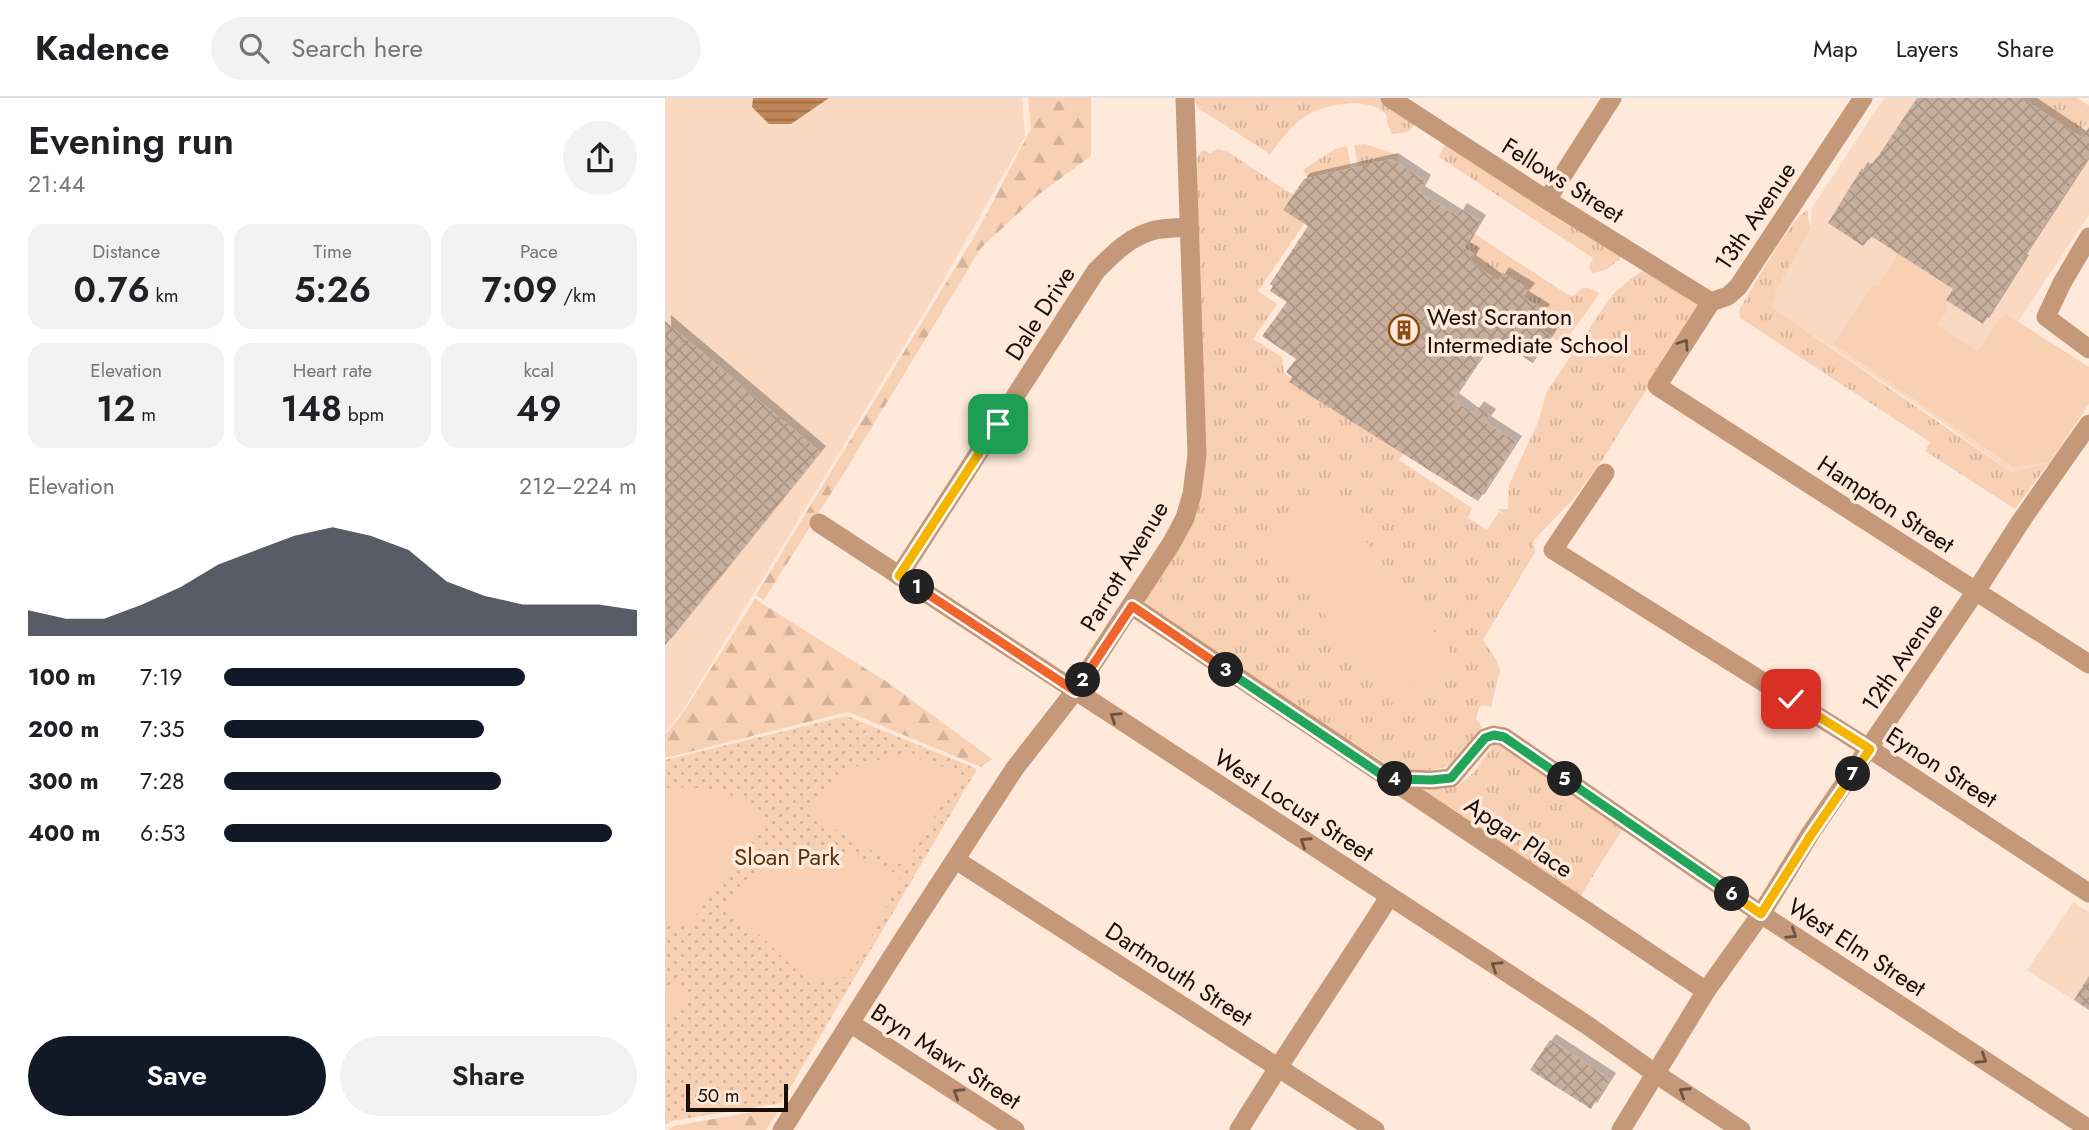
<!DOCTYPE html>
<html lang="en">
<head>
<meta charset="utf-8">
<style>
	:root { --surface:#fff; --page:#f2f2f2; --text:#202124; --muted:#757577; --line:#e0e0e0; --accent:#111827 }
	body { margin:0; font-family:Jost,sans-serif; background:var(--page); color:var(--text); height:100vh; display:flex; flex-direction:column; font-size:26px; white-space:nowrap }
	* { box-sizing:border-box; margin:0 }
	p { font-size:23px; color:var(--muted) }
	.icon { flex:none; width:38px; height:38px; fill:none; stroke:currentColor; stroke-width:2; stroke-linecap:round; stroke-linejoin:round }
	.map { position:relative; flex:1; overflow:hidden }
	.side { display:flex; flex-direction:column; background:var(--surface); width:665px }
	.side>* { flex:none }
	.scale { position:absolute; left:21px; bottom:18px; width:102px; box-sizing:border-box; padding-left:7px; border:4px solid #180f09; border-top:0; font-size:19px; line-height:24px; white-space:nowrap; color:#180f09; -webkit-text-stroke:5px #ffe9da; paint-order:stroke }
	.pin { position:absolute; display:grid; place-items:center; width:60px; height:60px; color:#fff; margin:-30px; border-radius:14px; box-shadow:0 4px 10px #0006 }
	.km { position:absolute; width:35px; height:35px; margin:-18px; border-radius:50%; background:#222; color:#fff; font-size:19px; line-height:35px; text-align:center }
	.round { display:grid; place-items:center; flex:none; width:74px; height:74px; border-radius:37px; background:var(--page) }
	.overview { display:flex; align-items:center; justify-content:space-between; height:119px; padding:0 28px }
	h1 { font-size:38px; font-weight:600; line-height:52px }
	.metrics { display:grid; grid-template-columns:repeat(3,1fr); gap:10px; height:119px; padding:7px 28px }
	.metrics div { display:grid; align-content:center; border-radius:18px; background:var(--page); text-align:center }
	.metrics b { font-size:35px; font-weight:600 }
	.metrics small { font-size:19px; font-weight:400 }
	.metrics p { font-size:19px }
	.chart { height:196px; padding:14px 28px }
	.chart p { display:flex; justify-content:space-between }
	.chart svg { width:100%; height:126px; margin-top:7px; fill:var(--accent); opacity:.7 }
	.button { display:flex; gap:14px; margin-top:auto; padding:14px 28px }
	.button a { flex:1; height:80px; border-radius:42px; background:var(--accent); color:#fff; font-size:28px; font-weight:600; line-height:80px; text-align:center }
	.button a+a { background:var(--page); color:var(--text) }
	ul { padding:0 28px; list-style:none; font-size:23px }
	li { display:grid; grid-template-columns:112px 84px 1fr; align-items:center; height:52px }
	li i { height:18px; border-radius:9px; background:var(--accent) }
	header { display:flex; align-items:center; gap:42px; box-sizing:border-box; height:98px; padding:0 35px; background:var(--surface); border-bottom:2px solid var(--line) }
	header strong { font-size:33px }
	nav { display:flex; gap:38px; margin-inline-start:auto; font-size:24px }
	.search { width:490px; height:63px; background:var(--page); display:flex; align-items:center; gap:18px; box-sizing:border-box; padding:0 24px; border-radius:38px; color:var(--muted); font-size:26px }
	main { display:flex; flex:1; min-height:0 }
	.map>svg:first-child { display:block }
	.built { fill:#fad9c2 }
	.grass { fill:url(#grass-tufts) }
	.forest { fill:url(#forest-firs) }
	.park { fill:url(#park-dots) }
	.pitch { fill:#f8d0b3 }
	.water { fill:url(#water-rules) }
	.building { fill:url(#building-cross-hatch); filter:url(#shadow) }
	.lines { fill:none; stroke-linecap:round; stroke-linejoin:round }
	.minor { stroke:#c49878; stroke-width:19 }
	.oneway { stroke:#6e5440 }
	.split-1-casing { stroke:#fff; stroke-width:14 }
	.split-2-casing { stroke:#fff; stroke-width:14 }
	.split-3-casing { stroke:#fff; stroke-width:14 }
	.split-4-casing { stroke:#fff; stroke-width:14 }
	.split-5-casing { stroke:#fff; stroke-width:14 }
	.split-6-casing { stroke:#fff; stroke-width:14 }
	.split-7-casing { stroke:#fff; stroke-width:14 }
	.split-8-casing { stroke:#fff; stroke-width:14 }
	.split-1 { stroke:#f5b400; stroke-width:9 }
	.split-2 { stroke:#f0652b; stroke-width:9 }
	.split-3 { stroke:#f0652b; stroke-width:9 }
	.split-4 { stroke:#22a559; stroke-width:9 }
	.split-5 { stroke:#22a559; stroke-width:9 }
	.split-6 { stroke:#22a559; stroke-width:9 }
	.split-7 { stroke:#f5b400; stroke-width:9 }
	.split-8 { stroke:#f5b400; stroke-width:9 }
	.labels { text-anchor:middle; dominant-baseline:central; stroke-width:7; stroke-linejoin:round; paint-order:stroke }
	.street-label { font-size:24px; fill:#180f09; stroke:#ffe9da }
	.poi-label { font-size:24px; fill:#180f09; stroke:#ffe9da; text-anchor:start }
	.park-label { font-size:24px; fill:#5b3311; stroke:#ffe9da }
</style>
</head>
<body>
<header>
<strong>Kadence</strong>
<div class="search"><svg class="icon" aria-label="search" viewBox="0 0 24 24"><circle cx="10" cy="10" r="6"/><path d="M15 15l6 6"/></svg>Search here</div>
<nav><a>Map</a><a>Layers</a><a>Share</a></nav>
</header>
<main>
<section class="side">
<div class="overview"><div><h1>Evening run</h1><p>21:44</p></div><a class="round"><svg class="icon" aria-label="share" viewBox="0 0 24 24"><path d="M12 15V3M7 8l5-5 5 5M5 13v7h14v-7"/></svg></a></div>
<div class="metrics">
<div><p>Distance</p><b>0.76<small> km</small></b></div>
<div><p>Time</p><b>5:26</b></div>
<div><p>Pace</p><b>7:09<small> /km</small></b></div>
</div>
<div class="metrics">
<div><p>Elevation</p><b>12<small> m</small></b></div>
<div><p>Heart rate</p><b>148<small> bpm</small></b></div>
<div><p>kcal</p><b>49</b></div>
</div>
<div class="chart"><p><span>Elevation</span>212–224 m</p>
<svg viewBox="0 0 160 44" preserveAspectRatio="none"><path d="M0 44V35L10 38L20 38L30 33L40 27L50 19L60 14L70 9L80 6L90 9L100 14L110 25L120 30L130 33L140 33L150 33L160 35V44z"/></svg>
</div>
<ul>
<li><b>100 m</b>7:19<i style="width:73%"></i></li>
<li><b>200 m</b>7:35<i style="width:63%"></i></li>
<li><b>300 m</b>7:28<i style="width:67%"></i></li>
<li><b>400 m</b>6:53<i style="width:94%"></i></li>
</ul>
<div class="button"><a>Save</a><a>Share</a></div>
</section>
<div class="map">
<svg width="1424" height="1032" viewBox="0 0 1424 1032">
	<defs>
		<pattern id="grass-tufts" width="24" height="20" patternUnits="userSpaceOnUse" patternTransform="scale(1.75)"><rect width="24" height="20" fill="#f8d0b3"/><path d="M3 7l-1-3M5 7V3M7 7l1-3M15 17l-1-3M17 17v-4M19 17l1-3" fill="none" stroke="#d4b199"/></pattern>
		<pattern id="forest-firs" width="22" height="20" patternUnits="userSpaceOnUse" patternTransform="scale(1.75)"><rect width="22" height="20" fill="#f8d0b3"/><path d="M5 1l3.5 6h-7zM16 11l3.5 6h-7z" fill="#d4b199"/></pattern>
		<pattern id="park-dots" width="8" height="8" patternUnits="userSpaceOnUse" patternTransform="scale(1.75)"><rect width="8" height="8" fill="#f8d0b3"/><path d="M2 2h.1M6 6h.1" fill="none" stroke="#d4b199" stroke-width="1.8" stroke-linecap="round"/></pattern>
		<pattern id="water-rules" width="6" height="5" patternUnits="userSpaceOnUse" patternTransform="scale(1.75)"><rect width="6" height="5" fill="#c0865a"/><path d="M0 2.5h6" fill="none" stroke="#9b6c49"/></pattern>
		<pattern id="building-cross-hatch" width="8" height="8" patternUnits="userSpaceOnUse" patternTransform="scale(1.75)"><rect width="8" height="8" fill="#c8ae9c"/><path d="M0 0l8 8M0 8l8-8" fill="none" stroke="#ab9485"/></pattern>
		<filter id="shadow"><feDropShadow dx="6" dy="-6" stdDeviation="0" flood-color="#0004"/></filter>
	</defs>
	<rect width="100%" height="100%" fill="#ffe9da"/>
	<g class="built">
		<polygon points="0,0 357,0 360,39 274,190 17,614 0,635"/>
		<polygon points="1219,0 1412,0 1424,8 1424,117 1353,224 1424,269 1424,306 1385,366 1346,374 1274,322 1106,209 1112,191 1145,131 1147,110"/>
		<polygon points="1408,804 1424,814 1424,912 1362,872"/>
	</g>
	<g class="grass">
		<path d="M529 0H714L750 24 744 34 727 36 723 28 721 16C717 13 712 9 707 8 686 1 651 8 634 23 623 32 614 45 605 56L533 10Z"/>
		<polygon points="1369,0 1412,0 1424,8 1424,22 1412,36 1366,6 1366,3"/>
		<polygon points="783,40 956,150 955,161 941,172 927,175 924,169 928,160 774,59"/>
		<polygon points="700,46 733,57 732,65 727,61 693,69 689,47"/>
		<polygon points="682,48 686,70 643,80 638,72 670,51"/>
		<path d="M553 51 563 54 628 97 639 126 593 193 612 206 588 241 617 259 619 275 738 356 734 362 807 410 803 420 822 432 834 414 840 417 833 411H843L844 387 873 324 882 293 948 196 968 179 978 173 1035 207 934 367 910 399 868 443 870 454 818 542 832 563 835 572 826 609 819 607 814 609 811 621 817 629C797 657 795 672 757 672 747 672 738 673 728 670L484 512 479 506 524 426 534 220 532 61 536 53 540 52 545 56Z"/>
		<path d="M1142 112 1145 131 1112 191 1106 209 1346 374 1383 366 1350 411 1260 353 1265 344 1075 220 1074 212C1087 192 1125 121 1142 112Z"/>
		<polygon points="807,134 900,195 908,198 917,190 924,190 935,195 898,246 869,227 878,212 858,199 863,191 838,175 833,183 805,163 809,156 799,150"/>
		<polygon points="830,645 961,726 914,800 741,688 777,691 793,688 809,674"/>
	</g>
	<g class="forest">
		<polygon points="363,0 426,0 426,58 374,96 316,150 185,365 99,502 91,497 312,134 366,31"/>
		<polygon points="90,501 225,586 327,661 316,669 183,614 0,660 0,637 18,615"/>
		<polygon points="116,1009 101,1032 4,1032 9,1028"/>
	</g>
	<polygon class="park" points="182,618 312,671 116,1005 6,1023 0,1027 0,662"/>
	<g class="pitch">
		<polygon points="1233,155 1288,192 1281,202 1283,204 1281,208 1284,210 1272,227 1313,253 1336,219 1342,217 1424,269 1424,305 1384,364 1348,369 1169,246 1208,186 1213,188"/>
		<polygon points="665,396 788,559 727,605 603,442"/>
		<path d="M239 658C261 661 276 666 295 678L242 763 231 767 144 716C147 710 150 702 154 696 175 670 207 661 239 658Z"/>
		<path d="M22 689C43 691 70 695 87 709 92 714 97 721 101 727L24 826 12 828 0 819V690Z"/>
		<path d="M150 752 194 759 237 778 197 857 180 879 145 885 60 805C90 778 108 758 150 752Z"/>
		<path d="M12 882C23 893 27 896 18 911L12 910 0 929V886L4 889Z"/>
	</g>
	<polygon class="water" points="88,0 164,0 126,26 104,26 87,9"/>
	<g class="building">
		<polygon points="1252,0 1357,0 1417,40 1424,29 1424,58 1356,162 1358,163 1318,226 1281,202 1288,191 1206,138 1198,148 1163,125 1197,70 1200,73 1206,65 1208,66"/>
		<polygon points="727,61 760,83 754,94 792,118 796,111 815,123 799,150 809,156 805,163 833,183 838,175 864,191 858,199 879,212 869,227 886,237 868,265 829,240 788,301 808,316 813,309 825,317 820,324 851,344 813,403 624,284 627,279 621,274 631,261 597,238 622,204 605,193 608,188 605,186 643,128 618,112 639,81"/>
		<polygon points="0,223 155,354 0,547"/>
		<polygon points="1424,878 1424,912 1409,902"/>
		<polygon points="885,942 945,981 926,1011 865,972"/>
	</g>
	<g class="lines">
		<g class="minor">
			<polyline points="725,0 882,102 1046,204"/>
			<polyline points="1198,0 1073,189 1063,198 1046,204 992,288 1424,566"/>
			<polyline points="882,102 947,0"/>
			<polyline points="1424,139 1397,185 1381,219 1424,251"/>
			<polyline points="940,375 888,452 1205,651 1424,795"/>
			<polyline points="154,425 922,927 991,976 1076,1032"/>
			<path d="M234 478 431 173C448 156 465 138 490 132 500 130 512 130 523 129"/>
			<polyline points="467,508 1041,893"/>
			<polyline points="723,680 767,682 786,680 820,640 829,637 839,639 1096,816 1424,1031"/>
			<polyline points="291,762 710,1032"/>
			<polyline points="185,925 350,1032"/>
			<polyline points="117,1032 237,843 350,670 410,593 506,446 520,420 527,396 532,357 520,0"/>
			<path d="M574 1032C622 953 675 877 724 799"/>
			<polyline points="956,1032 1041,893 1096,816 1145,736 1311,493 1356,423 1424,326"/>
		</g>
	</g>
	<defs><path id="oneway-chevron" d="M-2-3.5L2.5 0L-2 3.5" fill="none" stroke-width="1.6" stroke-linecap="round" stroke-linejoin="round" transform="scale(1.75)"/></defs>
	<g class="oneway">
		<use href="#oneway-chevron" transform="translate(1019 246) rotate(-56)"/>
		<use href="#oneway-chevron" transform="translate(450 619) rotate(-147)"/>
		<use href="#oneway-chevron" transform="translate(640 744) rotate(-147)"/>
		<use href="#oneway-chevron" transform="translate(1127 836) rotate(33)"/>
		<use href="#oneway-chevron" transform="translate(831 868) rotate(-147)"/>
		<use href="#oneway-chevron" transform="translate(1317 961) rotate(33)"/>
		<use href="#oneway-chevron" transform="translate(1019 994) rotate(-147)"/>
		<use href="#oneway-chevron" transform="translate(293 995) rotate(-147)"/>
	</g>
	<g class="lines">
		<g class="split-1-casing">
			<polyline id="split-1" points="252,489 234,478 333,326"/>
		</g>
		<g class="split-2-casing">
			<polyline id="split-2" points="252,489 410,593 418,582"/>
		</g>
		<g class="split-3-casing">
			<polyline id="split-3" points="418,582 467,508 561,572"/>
		</g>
		<g class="split-4-casing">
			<polyline id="split-4" points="561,572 723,681 730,681"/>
		</g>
		<g class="split-5-casing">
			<polyline id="split-5" points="730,681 767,682 786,680 820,640 829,637 839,639 900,681"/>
		</g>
		<g class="split-6-casing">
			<polyline id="split-6" points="900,681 1067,796"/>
		</g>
		<g class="split-7-casing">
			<polyline id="split-7" points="1067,796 1096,816 1146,737 1188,676"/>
		</g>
		<g class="split-8-casing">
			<polyline id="split-8" points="1126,601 1205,651 1188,676"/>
		</g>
		<use href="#split-1" class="split-1"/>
		<use href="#split-2" class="split-2"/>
		<use href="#split-3" class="split-3"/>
		<use href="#split-4" class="split-4"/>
		<use href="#split-5" class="split-5"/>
		<use href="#split-6" class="split-6"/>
		<use href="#split-7" class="split-7"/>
		<use href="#split-8" class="split-8"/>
	</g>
	<defs>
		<g id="building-ring" transform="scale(1.575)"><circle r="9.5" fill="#ffe9da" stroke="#8a4c10" stroke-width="1.5"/><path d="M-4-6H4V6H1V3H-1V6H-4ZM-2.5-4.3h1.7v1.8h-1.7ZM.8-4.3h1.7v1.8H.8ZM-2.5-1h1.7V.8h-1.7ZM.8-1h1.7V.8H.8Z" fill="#8a4c10"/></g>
	</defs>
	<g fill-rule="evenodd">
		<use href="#building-ring" x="739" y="232"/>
	</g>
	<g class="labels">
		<g class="street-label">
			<text transform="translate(898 82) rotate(32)">Fellows Street</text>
			<text transform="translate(1090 118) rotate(-56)">13th Avenue</text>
			<text transform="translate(375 215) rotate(-57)">Dale Drive</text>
			<text transform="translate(1221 406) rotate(33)">Hampton Street</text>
			<text transform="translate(459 468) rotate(-59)">Parrott Avenue</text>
			<text transform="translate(1237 559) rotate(-56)">12th Avenue</text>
			<text transform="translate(1277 669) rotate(33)">Eynon Street</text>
			<text transform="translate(629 707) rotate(33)">West Locust Street</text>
			<text transform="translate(854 739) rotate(34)">Apgar Place</text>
			<text transform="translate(1192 849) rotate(33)">West Elm Street</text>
			<text transform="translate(514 876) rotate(33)">Dartmouth Street</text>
			<text transform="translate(281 958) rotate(33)">Bryn Mawr Street</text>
		</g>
		<g class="poi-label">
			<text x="762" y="218">West Scranton<tspan x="762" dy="28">Intermediate School</tspan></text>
		</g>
		<g class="park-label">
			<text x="122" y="758">Sloan Park</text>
		</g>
	</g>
</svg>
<div class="scale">50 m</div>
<div class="pin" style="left:333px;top:326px;background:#1e9e55"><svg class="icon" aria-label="arrive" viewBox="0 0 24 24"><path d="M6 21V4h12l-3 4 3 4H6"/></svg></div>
<div class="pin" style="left:1126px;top:601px;background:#d93025"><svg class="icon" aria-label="check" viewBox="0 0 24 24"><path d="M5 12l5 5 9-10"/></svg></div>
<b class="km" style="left:252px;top:489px">1</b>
<b class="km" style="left:418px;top:582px">2</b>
<b class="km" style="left:561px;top:572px">3</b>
<b class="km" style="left:730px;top:681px">4</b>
<b class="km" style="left:900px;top:681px">5</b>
<b class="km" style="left:1067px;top:796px">6</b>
<b class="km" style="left:1188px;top:676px">7</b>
</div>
</main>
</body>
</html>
